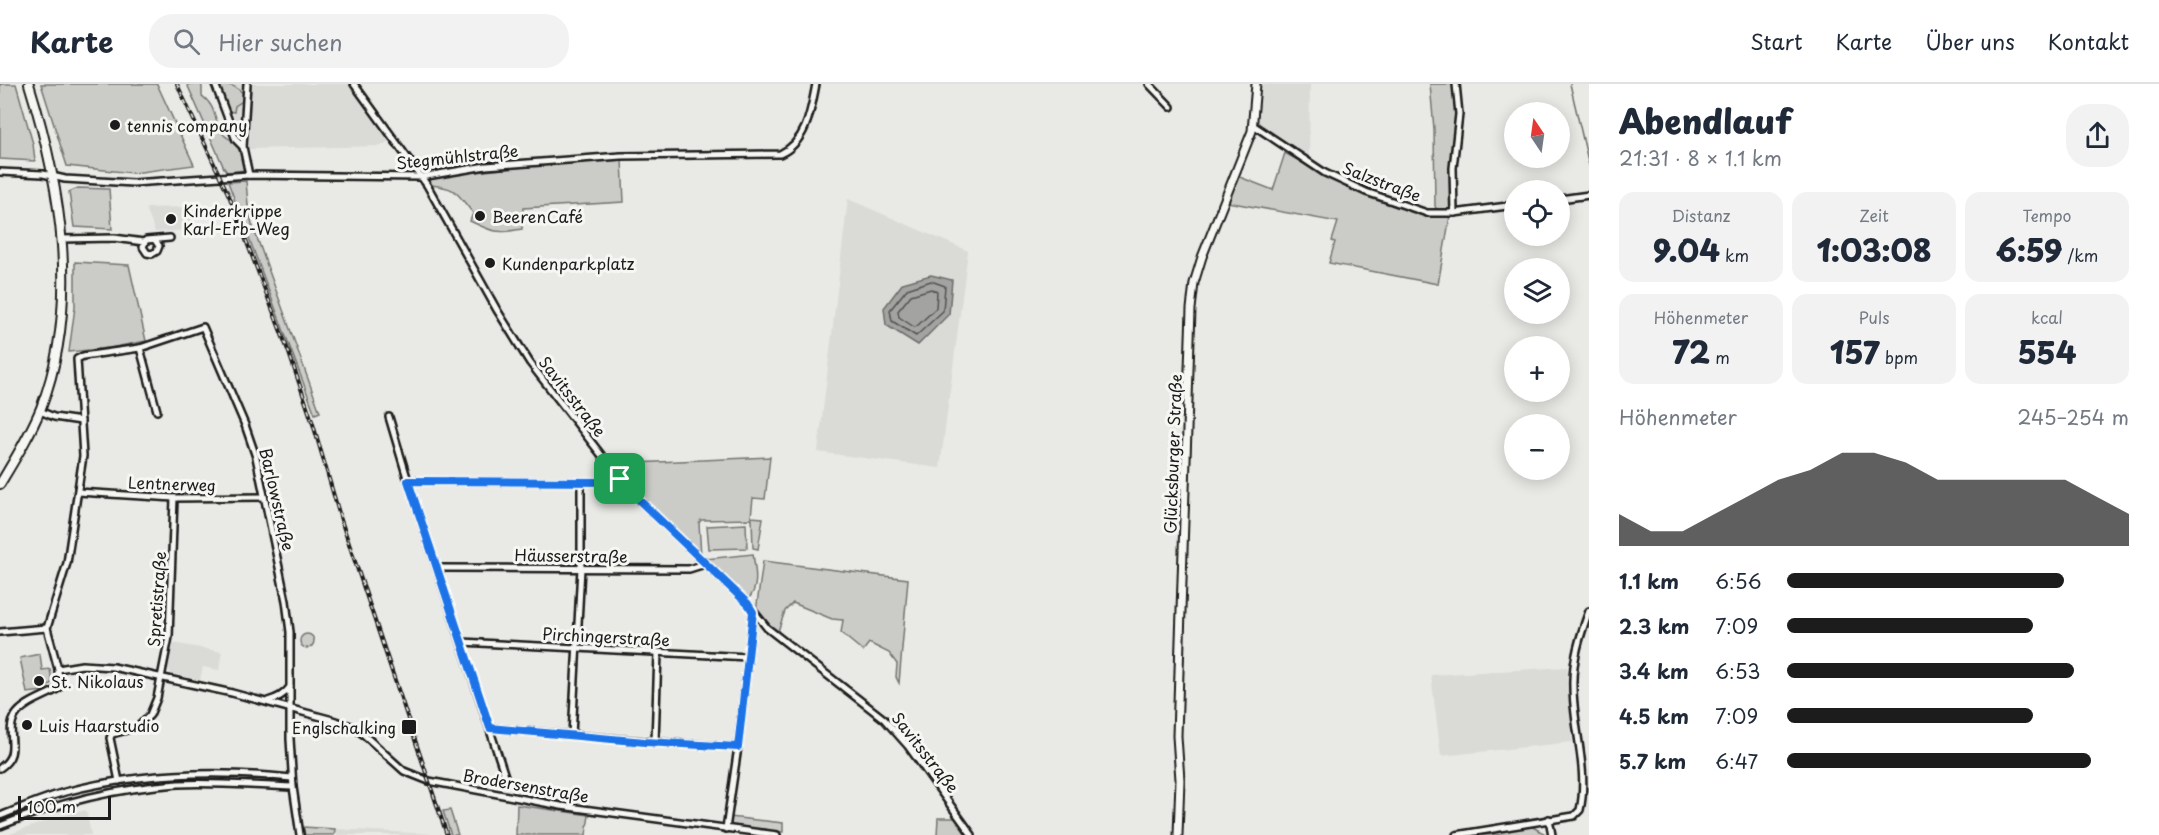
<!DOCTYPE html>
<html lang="de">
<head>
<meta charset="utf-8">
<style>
	:root { --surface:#fff; --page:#f2f2f3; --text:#1f2937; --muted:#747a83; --line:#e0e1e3; --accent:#1c1c1c }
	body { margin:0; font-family:"Playpen Sans",sans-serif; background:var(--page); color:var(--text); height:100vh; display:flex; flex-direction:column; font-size:22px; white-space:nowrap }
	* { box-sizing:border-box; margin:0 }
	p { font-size:20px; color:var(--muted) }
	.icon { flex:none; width:33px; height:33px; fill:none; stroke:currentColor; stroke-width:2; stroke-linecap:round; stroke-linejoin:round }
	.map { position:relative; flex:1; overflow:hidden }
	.drawer { display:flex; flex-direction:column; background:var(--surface); width:570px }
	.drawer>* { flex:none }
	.needle { width:39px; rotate:347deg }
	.fabs { position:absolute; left:1504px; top:18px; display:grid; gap:12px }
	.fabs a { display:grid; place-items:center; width:66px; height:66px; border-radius:50%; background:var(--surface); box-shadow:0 3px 15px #0003; font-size:30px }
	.scale { position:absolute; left:18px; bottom:15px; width:93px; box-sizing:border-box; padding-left:6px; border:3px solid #1c1c1c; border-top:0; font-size:16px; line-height:21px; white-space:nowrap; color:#1c1c1c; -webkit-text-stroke:4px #f6f6f2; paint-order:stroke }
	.pin { position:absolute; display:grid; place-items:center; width:51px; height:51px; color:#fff; margin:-26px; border-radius:12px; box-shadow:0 3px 9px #0006 }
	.round { display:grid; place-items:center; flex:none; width:63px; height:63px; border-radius:24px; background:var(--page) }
	.head { display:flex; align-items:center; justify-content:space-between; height:102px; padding:0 30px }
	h1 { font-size:33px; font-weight:800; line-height:45px }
	.metrics { display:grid; grid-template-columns:repeat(3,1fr); gap:9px; height:102px; padding:6px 30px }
	.metrics div { display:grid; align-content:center; border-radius:15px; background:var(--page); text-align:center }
	.metrics b { font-size:30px; font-weight:800 }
	.metrics small { font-size:16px; font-weight:400 }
	.metrics p { font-size:16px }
	.chart { height:168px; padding:12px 30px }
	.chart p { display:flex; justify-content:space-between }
	.chart svg { width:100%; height:108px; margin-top:6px; fill:var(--accent); opacity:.7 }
	ul { padding:0 30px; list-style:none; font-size:20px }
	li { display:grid; grid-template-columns:96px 72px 1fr; align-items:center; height:45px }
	li i { height:15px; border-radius:8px; background:var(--accent) }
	header { display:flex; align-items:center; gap:36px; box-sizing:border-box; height:84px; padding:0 30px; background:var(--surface); border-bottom:2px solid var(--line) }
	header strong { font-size:28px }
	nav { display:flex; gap:33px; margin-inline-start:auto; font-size:21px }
	.search { width:420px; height:54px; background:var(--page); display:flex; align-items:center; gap:15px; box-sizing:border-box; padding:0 21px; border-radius:24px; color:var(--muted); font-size:22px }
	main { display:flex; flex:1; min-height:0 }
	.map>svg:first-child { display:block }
	.built { fill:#dadad6 }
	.green { fill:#cbcbc7; stroke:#747472; stroke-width:1.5 }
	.water { fill:#a3a3a1; stroke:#6d6d6c; stroke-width:1.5 }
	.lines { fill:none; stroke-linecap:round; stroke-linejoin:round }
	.shore { stroke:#525251; stroke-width:1.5 }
	.stream { stroke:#6d6d6c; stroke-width:1.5 }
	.minor-casing { stroke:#1c1c1c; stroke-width:10 }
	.tertiary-casing { stroke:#1c1c1c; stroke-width:11 }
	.secondary-casing { stroke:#1c1c1c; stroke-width:12 }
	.minor { stroke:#f6f6f2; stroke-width:5 }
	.tertiary { stroke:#f6f6f2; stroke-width:7 }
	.secondary { stroke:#f6f6f2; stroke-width:8 }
	.rail-casing { stroke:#1c1c1c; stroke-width:4 }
	.rail { stroke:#f6f6f2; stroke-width:1.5; stroke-dasharray:4.5; stroke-linecap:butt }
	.route-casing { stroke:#fff; stroke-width:12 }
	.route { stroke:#1a73e8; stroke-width:8 }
	.poi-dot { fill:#1c1c1c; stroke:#f6f6f2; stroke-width:2 }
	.labels { text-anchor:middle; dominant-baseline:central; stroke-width:6; stroke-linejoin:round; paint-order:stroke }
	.poi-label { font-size:16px; fill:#1c1c1c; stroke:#f6f6f2; text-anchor:start }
	.street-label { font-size:16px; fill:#1c1c1c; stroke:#f6f6f2 }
</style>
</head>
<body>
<header>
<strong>Karte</strong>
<div class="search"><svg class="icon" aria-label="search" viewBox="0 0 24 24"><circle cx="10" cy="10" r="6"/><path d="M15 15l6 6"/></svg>Hier suchen</div>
<nav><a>Start</a><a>Karte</a><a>Über uns</a><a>Kontakt</a></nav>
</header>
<main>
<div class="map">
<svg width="1589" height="751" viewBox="0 0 1589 751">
	<rect width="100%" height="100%" fill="#e9e9e5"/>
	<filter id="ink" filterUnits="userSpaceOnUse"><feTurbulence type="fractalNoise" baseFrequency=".0167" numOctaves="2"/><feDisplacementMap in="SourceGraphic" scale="12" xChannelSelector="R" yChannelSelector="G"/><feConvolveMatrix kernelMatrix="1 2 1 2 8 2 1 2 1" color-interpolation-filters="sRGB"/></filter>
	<g filter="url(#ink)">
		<g class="built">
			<polygon points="222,0 350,0 390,56 381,62 245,65"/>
			<polygon points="1259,0 1310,0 1309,76 1258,39"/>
			<polygon points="848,115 968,167 940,384 818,368"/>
			<polygon points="191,123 191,146 155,148 146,124"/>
			<polygon points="173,559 222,568 219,586 203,583 200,596 171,590 168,584"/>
			<polygon points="1567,583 1572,658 1441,672 1431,591"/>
			<polygon points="86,726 91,751 7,751 58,733"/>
			<polygon points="335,745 431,750 431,751 334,751"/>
		</g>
		<g class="green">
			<polygon points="0,0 16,0 33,60 35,77 0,75"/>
			<polygon points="41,0 157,0 194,81 133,89 67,82"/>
			<path d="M187 0H201L202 3V12C218 23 213 39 224 51 227 54 233 57 237 59 239 69 245 76 246 86L227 88 224 84Z"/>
			<path d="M216 0C228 0 237 1 245 12L244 16 235 22 234 28 229 27Z"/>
			<polygon points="1430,0 1453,0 1457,30 1452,75 1451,100 1453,122 1450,127 1437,126 1435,122 1434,45"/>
			<path d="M1285 69C1336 98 1390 128 1450 132L1438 200 1329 179 1335 158 1332 157 1338 138 1227 118 1237 92 1273 106Z"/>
			<path d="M622 76 624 118 523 124 522 145C496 150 493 148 470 137L473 129C456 109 459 104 431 101L429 98 430 94C494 85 557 79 622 76Z"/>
			<polygon points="246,97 248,121 252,140 320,328 315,330 228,98"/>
			<polygon points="78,104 109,105 112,145 74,143 69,108"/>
			<polygon points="75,178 129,181 146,257 109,264 69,268 75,223"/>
			<polygon points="770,373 765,415 753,414 751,433 763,434 758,465 753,464 752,435 701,436 699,439 701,472 641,414 612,380"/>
			<polygon points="746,440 747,464 709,465 707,442"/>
			<path d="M753 470C755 484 760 504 748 515L705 475Z"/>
			<polygon points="763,477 908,495 899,599 896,593 897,580 889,569 869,559 863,567 841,549 843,536 832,535 793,519 785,527 777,550 756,528"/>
			<circle cx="307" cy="557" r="7"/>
			<polygon points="40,570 42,586 50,585 52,598 44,607 27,609 20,574"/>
			<polygon points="517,721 589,731 586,751 516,751"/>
			<polygon points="450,726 458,751 451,751 443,727"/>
			<polygon points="730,733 783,739 783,748 729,742"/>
			<polygon points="938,734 956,734 969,751 937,751"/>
			<polygon points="1531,742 1547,751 1468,751"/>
			<polygon points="303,743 335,745 334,751 305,751"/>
		</g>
		<polygon class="water" points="931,191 952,196 949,230 918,261 886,241 884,224 903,199"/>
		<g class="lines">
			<g class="shore">
				<polygon points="931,197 945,202 943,227 916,252 892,237 890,226 907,205"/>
				<polygon points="931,205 937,208 936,224 917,242 914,243 899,233 898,227 911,211"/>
			</g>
			<polyline class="stream" points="1570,0 1589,81"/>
			<g class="minor-casing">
				<g id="minor">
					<polyline points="215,0 236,56 243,63 249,91"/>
					<polyline points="354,0 427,101 497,226 530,279 620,395 639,416 748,520 767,544 884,635 908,662 972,751"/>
					<polyline points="1149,0 1171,23"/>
					<polyline points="1253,41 1325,89 1366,108 1427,129 1454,129 1515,121"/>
					<polyline points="243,63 247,0"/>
					<path d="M0 88 43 90 65 95 133 99 249 91 421 93 486 82 621 72 780 70C807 58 811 26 816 0"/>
					<polyline points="1560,115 1589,111"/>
					<polyline points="1454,129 1453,84 1459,30 1456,0"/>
					<polyline points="61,155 114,154 144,158"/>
					<polyline points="155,156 159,162 157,167 152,170 147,169 143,163 146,156 170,154"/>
					<polyline points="140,264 157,327"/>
					<polyline points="40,327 54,333 81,337"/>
					<polyline points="389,333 408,397 505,692"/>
					<polyline points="408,397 613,398 620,395"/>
					<polyline points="78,408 174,414 264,413"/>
					<polyline points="437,484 689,485 705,480"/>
					<polyline points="0,548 47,544"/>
					<polyline points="462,558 748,573"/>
					<polyline points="58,585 82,581 113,583 232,609 329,635 351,642 363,650 404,687 429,697 561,722 777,751"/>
					<path d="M268 617C278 614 284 611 290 603"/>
					<polyline points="490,644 655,658 738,663"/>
					<polyline points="572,651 581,484 581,398"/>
					<polyline points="655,658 658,569"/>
					<path d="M0 684C23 668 4 650 15 632 24 618 46 613 59 604L58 585 47 544 67 479 83 372 77 275 83 272 140 264 203 243 245 341 256 373 286 517 290 548V655L293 703 300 751"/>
					<polyline points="119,697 110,654 112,650 138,643 150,631 157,614 169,553 174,414"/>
					<path d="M0 732C21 724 43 714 65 708 140 688 216 686 292 694"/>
					<polyline points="1549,735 1552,751"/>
					<path d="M0 742C57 719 117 704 178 700 216 698 255 702 293 703"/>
					<polyline points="726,745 737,670 753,528"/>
					<path d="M1456 751 1574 732 1580 726C1589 686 1573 644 1573 603 1572 577 1580 552 1589 527"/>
				</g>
			</g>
			<g class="tertiary-casing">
				<polyline id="tertiary" points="1178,751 1180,696 1177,652 1179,587 1191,225 1194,199 1202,173 1252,47 1256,0"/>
			</g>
			<g class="secondary-casing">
				<path id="secondary" d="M0 400C15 375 30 351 41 324 81 220 61 103 29 0"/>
			</g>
			<use href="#minor" class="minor"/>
			<use href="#tertiary" class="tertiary"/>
			<use href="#secondary" class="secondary"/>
			<g class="rail-casing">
				<polyline id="rail" points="177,0 230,114 289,269 313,340 341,436 447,751"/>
			</g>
			<use href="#rail" class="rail"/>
		</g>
	</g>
	<g class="lines" filter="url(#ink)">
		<g class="route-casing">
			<polygon id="route" points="620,395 639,416 748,520 753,528 738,663 645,658 490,644 408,397 613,398"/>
		</g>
		<use href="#route" class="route"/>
	</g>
	<g class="poi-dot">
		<circle cx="115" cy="41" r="6"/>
		<circle cx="480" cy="132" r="6"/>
		<circle cx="171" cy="135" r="6"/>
		<circle cx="490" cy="179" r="6"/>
		<circle cx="39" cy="597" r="6"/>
		<circle cx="27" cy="641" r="6"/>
		<rect x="401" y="635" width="16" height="16" rx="3"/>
	</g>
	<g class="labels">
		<g class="poi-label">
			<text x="127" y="41">tennis company</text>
			<text x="183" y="126">Kinderkrippe<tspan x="183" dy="18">Karl-Erb-Weg</tspan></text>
			<text x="492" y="132">BeerenCafé</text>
			<text x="502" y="179">Kundenparkplatz</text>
			<text x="51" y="597">St. Nikolaus</text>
			<text x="39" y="641">Luis Haarstudio</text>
			<text x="396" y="643" text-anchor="end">Englschalking</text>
		</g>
		<g class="street-label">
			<text transform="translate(457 72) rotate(-6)">Stegmühlstraße</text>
			<text transform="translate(1382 97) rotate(21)">Salzstraße</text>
			<text transform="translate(573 312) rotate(52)">Savitsstraße</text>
			<text transform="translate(1172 370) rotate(-88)">Glücksburger Straße</text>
			<text transform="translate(172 399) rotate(2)">Lentnerweg</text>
			<text transform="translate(278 415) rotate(77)">Barlowstraße</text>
			<text transform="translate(571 471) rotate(1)">Häusserstraße</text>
			<text transform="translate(156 515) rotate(-86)">Spretistraße</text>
			<text transform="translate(606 552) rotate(3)">Pirchingerstraße</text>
			<text transform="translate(926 668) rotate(52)">Savitsstraße</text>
			<text transform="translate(526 701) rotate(10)">Brodersenstraße</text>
		</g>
	</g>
</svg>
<div class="fabs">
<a><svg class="needle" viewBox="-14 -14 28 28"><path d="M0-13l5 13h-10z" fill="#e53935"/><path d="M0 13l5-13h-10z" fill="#747a83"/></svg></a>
<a><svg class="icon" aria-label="locate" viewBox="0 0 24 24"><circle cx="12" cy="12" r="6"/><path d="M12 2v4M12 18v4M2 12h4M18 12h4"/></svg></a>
<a><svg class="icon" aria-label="layers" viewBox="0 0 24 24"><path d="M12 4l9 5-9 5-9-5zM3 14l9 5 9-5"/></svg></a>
<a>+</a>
<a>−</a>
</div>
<div class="scale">100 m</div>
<div class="pin" style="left:620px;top:395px;background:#1e9e55"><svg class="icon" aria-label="arrive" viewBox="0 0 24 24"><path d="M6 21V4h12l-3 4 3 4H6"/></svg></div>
</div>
<section class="drawer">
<div class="head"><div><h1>Abendlauf</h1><p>21:31 · 8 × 1.1 km</p></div><a class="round"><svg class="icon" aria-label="share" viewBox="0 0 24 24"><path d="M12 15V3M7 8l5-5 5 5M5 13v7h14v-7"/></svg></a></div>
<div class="metrics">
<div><p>Distanz</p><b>9.04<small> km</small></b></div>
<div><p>Zeit</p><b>1:03:08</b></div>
<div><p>Tempo</p><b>6:59<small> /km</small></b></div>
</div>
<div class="metrics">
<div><p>Höhenmeter</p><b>72<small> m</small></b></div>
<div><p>Puls</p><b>157<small> bpm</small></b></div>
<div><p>kcal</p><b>554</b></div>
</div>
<div class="chart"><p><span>Höhenmeter</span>245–254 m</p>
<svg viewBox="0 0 160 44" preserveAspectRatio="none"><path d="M0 44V31L10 38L20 38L30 31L40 24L50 17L60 13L70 6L80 6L90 10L100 17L110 17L120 17L130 17L140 17L150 24L160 31V44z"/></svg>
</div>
<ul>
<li><b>1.1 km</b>6:56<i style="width:81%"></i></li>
<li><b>2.3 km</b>7:09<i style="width:72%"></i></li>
<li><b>3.4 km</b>6:53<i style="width:84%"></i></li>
<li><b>4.5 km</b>7:09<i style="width:72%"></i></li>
<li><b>5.7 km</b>6:47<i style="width:89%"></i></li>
</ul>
</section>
</main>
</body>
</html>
